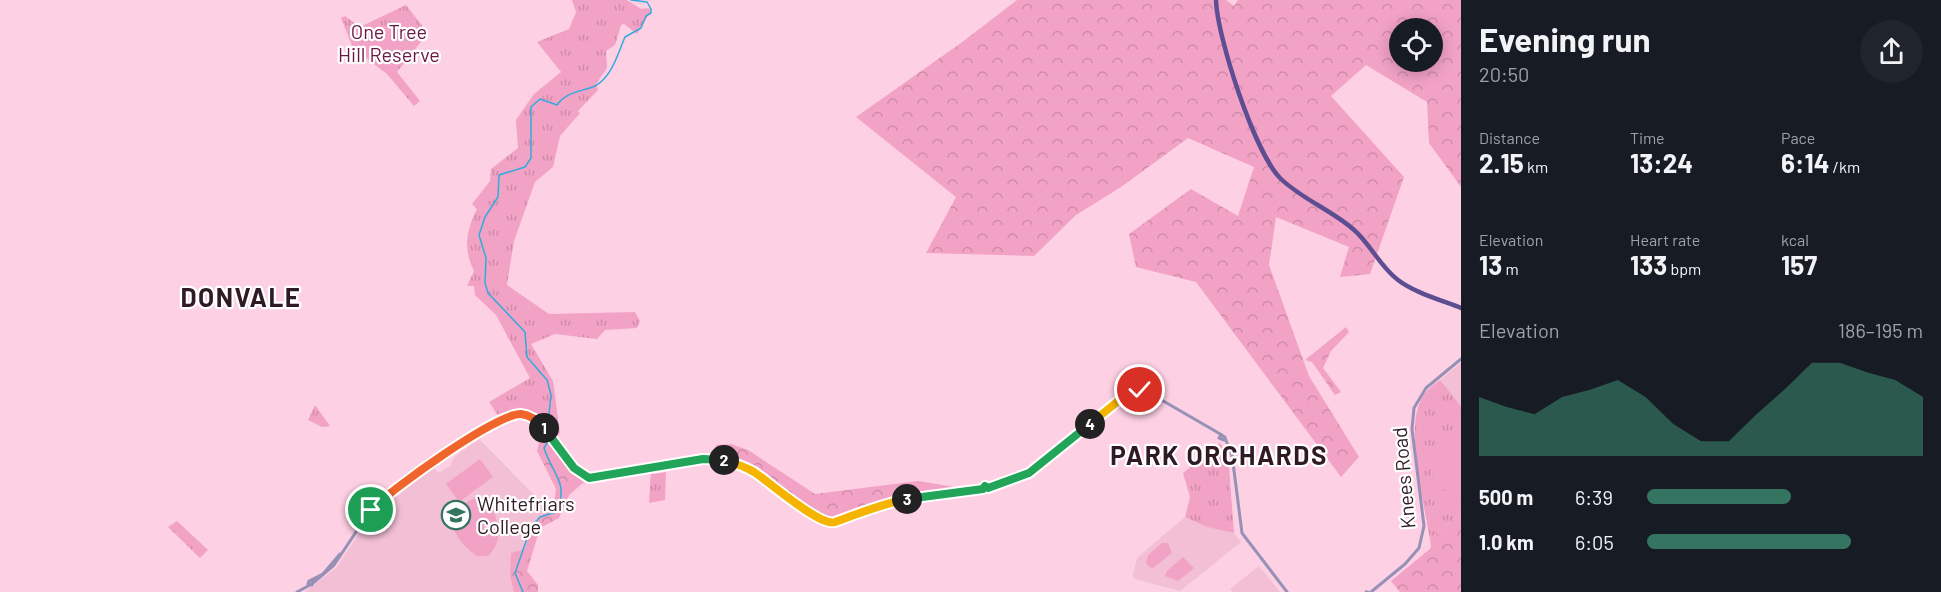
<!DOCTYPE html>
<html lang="en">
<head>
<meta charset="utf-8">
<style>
	:root { --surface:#171b24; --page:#20242c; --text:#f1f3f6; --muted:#9ea1a6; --accent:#347461 }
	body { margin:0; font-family:Barlow,sans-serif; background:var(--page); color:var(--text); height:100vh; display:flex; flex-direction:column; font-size:22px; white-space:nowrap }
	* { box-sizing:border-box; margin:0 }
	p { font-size:20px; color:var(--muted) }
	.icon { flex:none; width:33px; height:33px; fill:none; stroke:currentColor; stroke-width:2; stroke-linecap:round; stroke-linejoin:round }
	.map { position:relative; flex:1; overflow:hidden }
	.side { display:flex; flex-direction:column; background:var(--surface); width:480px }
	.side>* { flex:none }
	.controls { position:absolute; left:1389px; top:18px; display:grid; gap:12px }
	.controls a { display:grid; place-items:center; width:54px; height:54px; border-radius:50%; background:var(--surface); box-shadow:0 3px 15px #0003; font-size:30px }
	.pin { position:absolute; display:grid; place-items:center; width:51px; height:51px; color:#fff; margin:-26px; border:3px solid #fff; border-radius:50%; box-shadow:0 2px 6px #0007 }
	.km { position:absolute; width:30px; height:30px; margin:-15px; border-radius:50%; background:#222; color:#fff; font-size:16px; line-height:30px; text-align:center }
	.round { display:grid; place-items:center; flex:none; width:63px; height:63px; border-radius:32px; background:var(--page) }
	.summary { display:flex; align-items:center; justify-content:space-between; height:102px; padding:0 18px }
	h1 { font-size:33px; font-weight:700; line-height:45px }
	.metrics { display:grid; grid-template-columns:repeat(3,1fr); gap:9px; height:102px; padding:6px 18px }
	.metrics div { display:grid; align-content:center }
	.metrics b { font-size:26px; font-weight:700 }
	.metrics small { font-size:16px; font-weight:400 }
	.metrics p { font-size:16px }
	.chart { height:168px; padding:12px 18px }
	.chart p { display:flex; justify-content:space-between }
	.chart svg { width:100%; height:108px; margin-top:6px; fill:var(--accent); opacity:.7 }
	ul { padding:0 18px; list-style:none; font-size:20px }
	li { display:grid; grid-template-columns:96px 72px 1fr; align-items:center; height:45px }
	li i { height:15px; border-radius:8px; background:var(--accent) }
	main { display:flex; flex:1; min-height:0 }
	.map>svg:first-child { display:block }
	.built { fill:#f2bfd4 }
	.grass { fill:url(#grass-tufts) }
	.forest { fill:url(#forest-crowns); fill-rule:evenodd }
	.garden { fill:#f2a2c5 }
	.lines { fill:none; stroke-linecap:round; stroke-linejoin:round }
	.stream { stroke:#32aadd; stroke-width:1.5 }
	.minor { stroke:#9791b7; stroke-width:3 }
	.major { stroke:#5d4e92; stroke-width:4.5 }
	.split-1-casing { stroke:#fff; stroke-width:12 }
	.split-2-casing { stroke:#fff; stroke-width:12 }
	.split-3-casing { stroke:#fff; stroke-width:12 }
	.split-4-casing { stroke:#fff; stroke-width:12 }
	.split-5-casing { stroke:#fff; stroke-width:12 }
	.split-1 { stroke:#f0652b; stroke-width:8 }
	.split-2 { stroke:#22a559; stroke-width:8 }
	.split-3 { stroke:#f5b400; stroke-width:8 }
	.split-4 { stroke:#22a559; stroke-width:8 }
	.split-5 { stroke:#f5b400; stroke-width:8 }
	.labels { text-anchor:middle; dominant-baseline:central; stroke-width:4.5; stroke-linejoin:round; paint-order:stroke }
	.park-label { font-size:20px; fill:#6b1745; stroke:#fff }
	.street-label { font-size:20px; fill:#301b25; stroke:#fff }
	.poi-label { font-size:20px; fill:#301b25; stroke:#fff; text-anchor:start }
	.district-label { font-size:26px; font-weight:bold; letter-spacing:1.5px; fill:#301b25; stroke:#fff }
</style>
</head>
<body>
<main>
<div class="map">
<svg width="1461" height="592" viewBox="0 0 1461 592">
	<defs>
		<pattern id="grass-tufts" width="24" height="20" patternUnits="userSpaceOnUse" patternTransform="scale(1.5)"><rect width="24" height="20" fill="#f2a2c5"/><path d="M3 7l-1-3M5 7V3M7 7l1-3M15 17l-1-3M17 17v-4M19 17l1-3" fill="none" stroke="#d08ba9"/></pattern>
		<pattern id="forest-crowns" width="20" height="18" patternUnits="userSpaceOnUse" patternTransform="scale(1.5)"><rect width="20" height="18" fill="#f2a2c5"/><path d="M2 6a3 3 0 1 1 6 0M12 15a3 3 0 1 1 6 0" fill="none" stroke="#d08ba9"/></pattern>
	</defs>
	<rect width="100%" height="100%" fill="#fed0e3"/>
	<g class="built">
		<polygon points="1461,363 1461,406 1440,380"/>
		<polygon points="479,439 548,509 540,517 525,549 511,567 510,576 514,592 305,592 337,567 369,518 391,495 434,467 438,473 450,466 454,457"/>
		<polygon points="1185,517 1207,527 1234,533 1241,542 1180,591 1135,579 1133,575 1137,558"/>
		<polygon points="1259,566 1280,592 1233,592 1230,589"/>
	</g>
	<g class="grass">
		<path d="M572 0H627L641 9 649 8 651 11 637 34 624 24 621 25 615 45 606 51 607 68 596 84 598 90 578 111 580 113 560 136 553 167 535 182 514 241 507 285 549 314 635 312 640 321 637 328 605 330 597 339 555 334 531 344 553 381 560 433 554 440 539 420 529 414 514 413 499 417 489 402 530 378 496 315 475 295 474 286H467L474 271C463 249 466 231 477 209L472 204 490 181 491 169 518 148 516 120 534 94 561 72 537 42 569 29 576 12Z"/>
		<polygon points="406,5 428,33 397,72 420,101 414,106 387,74 353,48 341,18 345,16 360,27"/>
		<path d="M1440 380 1461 406V513L1430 539C1424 503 1405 432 1421 400 1425 391 1433 385 1440 380Z"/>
		<polygon points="315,405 330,426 322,427 308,420"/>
		<polygon points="1220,443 1228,453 1234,533 1207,527 1185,517 1190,497 1183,473"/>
		<polygon points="651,470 654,474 666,472 665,500 649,503"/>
		<polygon points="177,521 208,550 200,558 168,527"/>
	</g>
	<g class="forest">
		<path d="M1017 0H1226L1234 6 1238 0H1461V187L1429 143 1427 102 1366 65 1331 96 1404 177 1370 274 1340 277 1349 247 1276 217 1269 265 1309 376 1359 457 1341 477 1196 282 1136 267 1129 234 1191 189 1238 216 1254 167 1188 138 1121 187 1076 215 1034 256 926 253 956 197 856 117 961 43ZM1400 28H1432V62H1400Z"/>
		<polygon points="1346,327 1349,332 1331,351 1323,368 1341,392 1335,395 1312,362 1305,360"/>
		<polygon points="542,429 586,485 583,483 569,495 559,518 540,528 527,571 538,585 538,592 514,592 510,576 511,553 525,549 531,527 554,503 556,489 537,451"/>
		<path d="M731 444 748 450 815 494 918 481 967 489 904 495 837 518C810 519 777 482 754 468 741 460 727 458 714 455L716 445Z"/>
		<polygon points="1461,513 1461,592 1400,592 1391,581 1431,548 1430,539"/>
	</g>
	<g class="garden">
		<path d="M1461 441V492C1417 493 1429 448 1461 441Z"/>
		<polygon points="480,459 493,477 459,502 446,484"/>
		<path d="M475 498 491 505C499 524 504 539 488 556H477C453 539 439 514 475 498Z"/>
		<polygon points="1162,543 1168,543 1172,553 1153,568 1149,567 1146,563 1148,555"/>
		<polygon points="1183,557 1194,568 1178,581 1165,576 1167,571"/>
	</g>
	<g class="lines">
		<path class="stream" d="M523 592 515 573 531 527 540 517 556 512C570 483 552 474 544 448L553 433 549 414 551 395 547 380 527 357 525 332 488 293 485 283 486 258 479 235 485 217 498 197 499 175 525 167 531 158V107L540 99 557 105C567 91 581 92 595 86 612 77 618 53 625 37L641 28 646 16 651 13V9L647 2 631 0"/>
		<g class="minor">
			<polygon points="1221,435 1225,437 1224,440 1219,438"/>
			<polyline points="1225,438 1232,455 1242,533 1287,592"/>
			<polygon points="593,476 593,480 590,480 590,476"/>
			<path d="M594 478C641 473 695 445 742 466 775 480 799 518 835 522"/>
			<polygon points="985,486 988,487 986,491 983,489"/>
			<polyline points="988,487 1029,473 1134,391 1146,391 1222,435"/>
			<polygon points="839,519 840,523 836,523 836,519"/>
			<path d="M840 520C887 500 933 496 983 489"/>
			<polyline points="311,580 323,574 340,554"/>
			<polygon points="309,581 313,581 312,585 308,584"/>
			<path d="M313 583 334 565 364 520 394 488 508 417C547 404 560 463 589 478"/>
			<polyline points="297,592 310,585"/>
			<polyline points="1366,592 1368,592"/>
			<polyline points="1371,592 1405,564 1419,548 1424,526 1412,429 1414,408 1426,388 1461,359"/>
		</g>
		<path class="major" d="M1216 0C1217 37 1255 154 1281 179 1302 199 1331 210 1353 229 1370 243 1380 267 1398 280 1415 293 1441 300 1461 308"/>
	</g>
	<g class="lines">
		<g class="split-1-casing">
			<path id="split-1" d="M371 510C390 490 497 413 521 414 531 415 538 421 544 428"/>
		</g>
		<g class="split-2-casing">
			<polyline id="split-2" points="544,428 574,468 589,478 703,459 724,460"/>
		</g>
		<g class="split-3-casing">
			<path id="split-3" d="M724 460C734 463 744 466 754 472 768 481 820 527 835 522 854 515 882 504 907 499"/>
		</g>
		<g class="split-4-casing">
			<polyline id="split-4" points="907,499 983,489 985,486 988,488 1029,473 1090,424"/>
		</g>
		<g class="split-5-casing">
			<polyline id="split-5" points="1090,424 1128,393 1140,390"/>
		</g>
		<use href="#split-1" class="split-1"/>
		<use href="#split-2" class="split-2"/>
		<use href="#split-3" class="split-3"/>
		<use href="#split-4" class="split-4"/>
		<use href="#split-5" class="split-5"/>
	</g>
	<defs>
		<g id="school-ring" transform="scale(1.5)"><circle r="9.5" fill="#fff" stroke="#347461" stroke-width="1.5"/><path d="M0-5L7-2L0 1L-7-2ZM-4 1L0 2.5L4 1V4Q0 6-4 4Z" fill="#347461"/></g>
	</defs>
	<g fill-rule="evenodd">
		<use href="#school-ring" x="456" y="515"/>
	</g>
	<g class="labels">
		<g class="park-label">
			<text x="389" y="31">One Tree<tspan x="389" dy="23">Hill Reserve</tspan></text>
		</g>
		<g class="street-label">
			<text transform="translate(1403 478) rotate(-95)">Knees Road</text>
		</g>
		<g class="poi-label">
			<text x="477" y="503">Whitefriars<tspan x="477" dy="23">College</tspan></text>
		</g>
		<g class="district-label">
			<text x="241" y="296">DONVALE</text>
			<text x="1219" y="454">PARK ORCHARDS</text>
		</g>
	</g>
</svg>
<div class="controls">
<a><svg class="icon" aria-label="locate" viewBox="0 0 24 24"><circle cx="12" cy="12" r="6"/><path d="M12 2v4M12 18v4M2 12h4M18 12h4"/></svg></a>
</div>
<div class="pin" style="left:371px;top:510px;background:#1e9e55"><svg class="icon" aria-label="arrive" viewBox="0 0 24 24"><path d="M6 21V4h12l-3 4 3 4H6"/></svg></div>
<div class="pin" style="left:1140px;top:390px;background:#d93025"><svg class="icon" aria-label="check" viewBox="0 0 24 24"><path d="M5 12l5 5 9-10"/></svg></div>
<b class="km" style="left:544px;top:428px">1</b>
<b class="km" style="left:724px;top:460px">2</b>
<b class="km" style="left:907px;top:499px">3</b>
<b class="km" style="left:1090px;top:424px">4</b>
</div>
<section class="side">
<div class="summary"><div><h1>Evening run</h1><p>20:50</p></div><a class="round"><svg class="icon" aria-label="share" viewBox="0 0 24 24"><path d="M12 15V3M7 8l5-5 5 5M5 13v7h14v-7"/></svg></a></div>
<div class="metrics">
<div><p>Distance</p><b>2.15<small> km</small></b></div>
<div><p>Time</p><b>13:24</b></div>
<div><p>Pace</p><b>6:14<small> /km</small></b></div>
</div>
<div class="metrics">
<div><p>Elevation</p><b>13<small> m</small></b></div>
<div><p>Heart rate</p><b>133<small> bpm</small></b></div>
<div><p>kcal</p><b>157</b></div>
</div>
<div class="chart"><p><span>Elevation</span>186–195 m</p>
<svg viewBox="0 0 160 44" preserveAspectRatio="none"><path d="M0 44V20L10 24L20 27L30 20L40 17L50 13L60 20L70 31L80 38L90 38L100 27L110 17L120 6L130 6L140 10L150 13L160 20V44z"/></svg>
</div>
<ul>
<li><b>500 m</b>6:39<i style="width:52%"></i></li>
<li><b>1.0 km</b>6:05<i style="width:74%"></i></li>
</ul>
</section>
</main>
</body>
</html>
